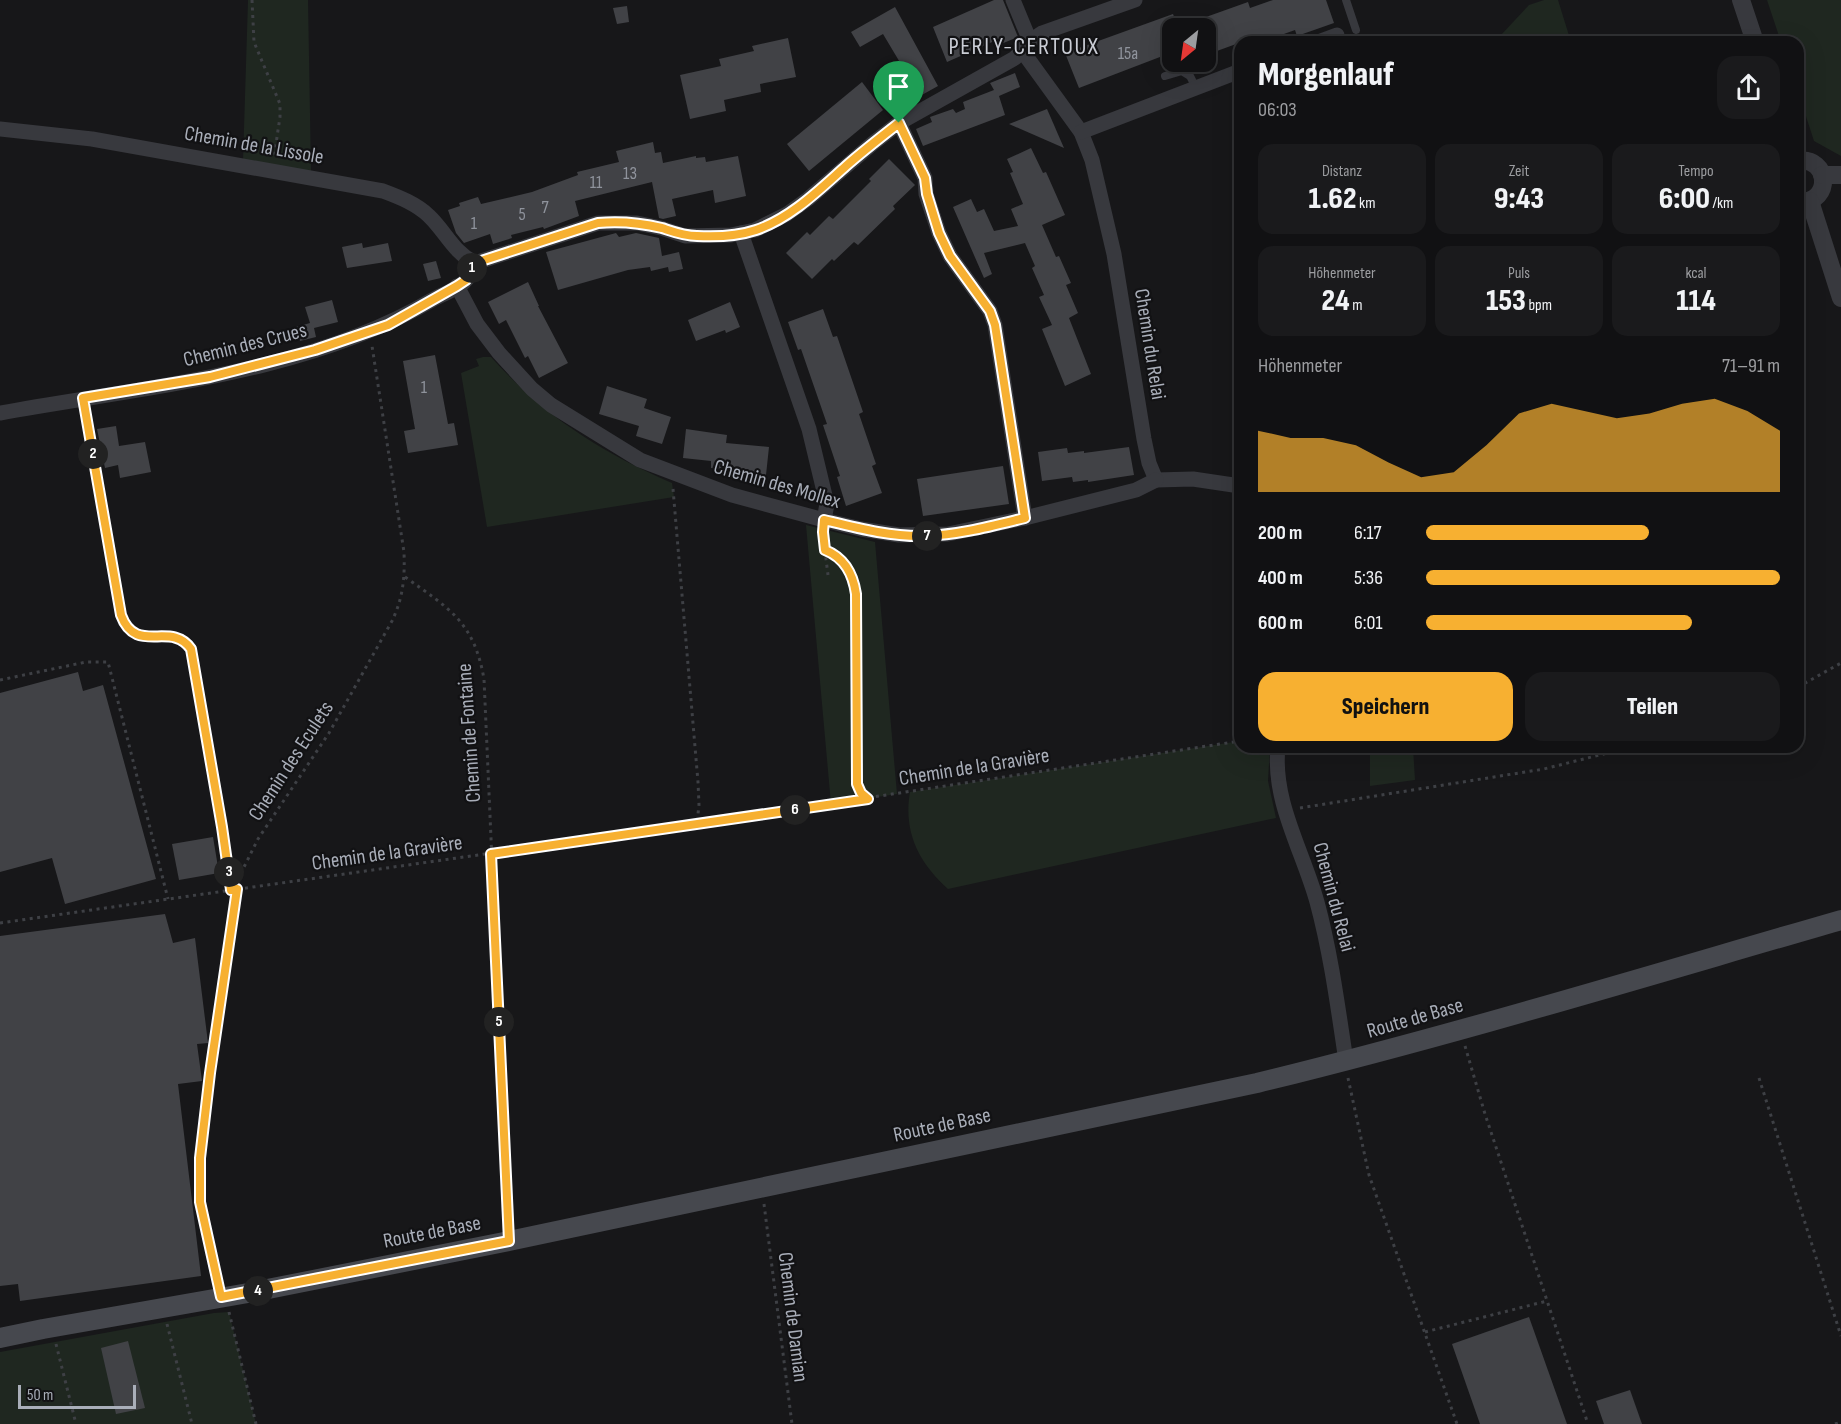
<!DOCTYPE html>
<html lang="de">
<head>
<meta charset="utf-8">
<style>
	:root { --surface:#111113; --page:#1a1a1c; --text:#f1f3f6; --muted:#9c9da0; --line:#303133; --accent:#f7b031 }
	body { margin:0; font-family:"Sofia Sans Condensed",sans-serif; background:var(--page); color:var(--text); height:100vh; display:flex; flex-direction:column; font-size:22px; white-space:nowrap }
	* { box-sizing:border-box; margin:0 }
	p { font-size:20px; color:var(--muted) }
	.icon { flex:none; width:33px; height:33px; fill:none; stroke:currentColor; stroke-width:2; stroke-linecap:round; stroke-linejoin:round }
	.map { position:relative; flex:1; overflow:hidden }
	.drawer { position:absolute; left:1234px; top:36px; width:570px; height:717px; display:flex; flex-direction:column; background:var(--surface); border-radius:18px; box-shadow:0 6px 24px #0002,0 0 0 2px var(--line) }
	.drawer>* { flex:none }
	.needle { width:39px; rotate:209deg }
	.buttons { position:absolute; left:1162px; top:18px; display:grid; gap:12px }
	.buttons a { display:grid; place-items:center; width:54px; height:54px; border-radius:12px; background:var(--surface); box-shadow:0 6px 24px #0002,0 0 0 2px var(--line); font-size:30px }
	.scale { position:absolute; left:18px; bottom:15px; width:118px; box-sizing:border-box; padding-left:6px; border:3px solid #a9aeb9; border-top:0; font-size:16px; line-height:21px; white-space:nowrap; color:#a9aeb9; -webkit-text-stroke:4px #121214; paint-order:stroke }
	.pin { position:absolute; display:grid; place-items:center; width:51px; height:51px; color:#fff; margin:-62px -26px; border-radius:50% 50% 50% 0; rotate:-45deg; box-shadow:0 0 6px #0007 }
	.pin .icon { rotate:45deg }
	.km { position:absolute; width:30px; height:30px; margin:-15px; border-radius:50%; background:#222; color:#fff; font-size:16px; line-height:30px; text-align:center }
	.round { display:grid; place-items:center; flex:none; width:63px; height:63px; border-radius:18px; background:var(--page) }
	.head { display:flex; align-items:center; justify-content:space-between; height:102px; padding:0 24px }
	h1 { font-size:33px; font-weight:800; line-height:45px }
	.stats { display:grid; grid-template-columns:repeat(3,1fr); gap:9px; height:102px; padding:6px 24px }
	.stats div { display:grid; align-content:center; border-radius:15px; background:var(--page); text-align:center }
	.stats b { font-size:30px; font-weight:800 }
	.stats small { font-size:16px; font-weight:400 }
	.stats p { font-size:16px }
	.chart { height:168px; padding:12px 24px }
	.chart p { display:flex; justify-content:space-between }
	.chart svg { width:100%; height:108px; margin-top:6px; fill:var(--accent); opacity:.7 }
	.primary-button { display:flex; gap:12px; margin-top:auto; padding:12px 24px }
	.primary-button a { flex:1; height:69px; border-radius:18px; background:var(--accent); color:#111; font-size:24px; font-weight:800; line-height:69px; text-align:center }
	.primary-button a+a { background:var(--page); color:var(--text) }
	ul { padding:0 24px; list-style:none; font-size:20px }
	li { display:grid; grid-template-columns:96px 72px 1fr; align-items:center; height:45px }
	li i { height:15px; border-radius:8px; background:var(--accent) }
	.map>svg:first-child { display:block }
	.green { fill:#1f2720 }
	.building { fill:#414246 }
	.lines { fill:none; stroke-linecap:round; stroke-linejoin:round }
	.path { stroke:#3e4045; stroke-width:3; stroke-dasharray:3 4.5; stroke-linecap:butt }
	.service { stroke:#38393e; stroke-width:8 }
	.minor { stroke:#38393e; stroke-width:15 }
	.tertiary { stroke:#38393e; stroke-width:18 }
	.secondary { stroke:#46484e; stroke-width:20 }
	.route-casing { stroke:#fff; stroke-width:12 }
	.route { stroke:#f7b031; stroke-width:8 }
	.labels { text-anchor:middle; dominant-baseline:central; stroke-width:4.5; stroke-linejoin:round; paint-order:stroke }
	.number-label { font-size:18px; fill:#8f939c }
	.street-label { font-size:21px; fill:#a9aeb9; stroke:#121214 }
	.quarter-label { font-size:24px; letter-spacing:1.5px; fill:#cacdd5; stroke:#121214 }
</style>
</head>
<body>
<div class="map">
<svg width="1841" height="1424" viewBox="0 0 1841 1424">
	<rect width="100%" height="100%" fill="#171719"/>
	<g class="green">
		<polygon points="248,0 308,0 311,172 243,161"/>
		<polygon points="1544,0 1558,0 1571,42 1504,42 1501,35 1529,5"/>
		<polygon points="1767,0 1841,0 1841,156 1814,141 1799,95 1798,42 1781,42"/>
		<path d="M483 357H491C543 415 600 452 672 483L674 497 487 527 461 373 479 366 476 359Z"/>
		<polygon points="806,525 875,542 897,794 831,804"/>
		<path d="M1240 741V747H1270L1268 781 1276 818 948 889C919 863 903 832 910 792Z"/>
		<polygon points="1370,747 1413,747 1415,780 1370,786"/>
		<polygon points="229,1312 256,1424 0,1424 0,1352 214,1313"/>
	</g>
	<g class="building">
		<polygon points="994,0 1003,0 1018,37 1001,44 999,39 947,62 933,27"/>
		<polygon points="1273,0 1326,0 1334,23 1297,36 1295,30 1262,42 1258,36 1206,55 1206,28 1173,28 1173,52 1079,88 1065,53 1173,14 1178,27 1248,2 1250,8"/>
		<polygon points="627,6 629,22 617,24 613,8"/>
		<polygon points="895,7 938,86 920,96 883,34 860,47 851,32"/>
		<polygon points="788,38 796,77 760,84 761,92 724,100 726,111 690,119 680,75 721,66 719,59 754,51 752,46"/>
		<polygon points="1015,73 1020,87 999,96 1005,115 923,146 916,129 932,122 930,117 953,109 956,113 965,109 963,102 994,90 990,83"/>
		<polygon points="862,82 883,110 809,171 787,144"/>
		<polygon points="1047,109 1064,148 1009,124"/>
		<polygon points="653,142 655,153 661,152 663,163 696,156 696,158 705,157 706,162 738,156 746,196 715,203 713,190 672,199 676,216 663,219 659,218 652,182 575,201 579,216 544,229 543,227 511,235 512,238 493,244 490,234 464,243 456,233 448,210 460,206 459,203 478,197 481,204 532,192 578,175 577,172 619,162 616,151"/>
		<polygon points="1031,148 1043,173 1046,172 1065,215 1042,225 1056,257 1059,256 1071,283 1066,285 1078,313 1069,318 1091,374 1065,386 1042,329 1052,325 1039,297 1044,295 1032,268 1035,266 1025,243 984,253 992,274 984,278 953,207 971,199 977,212 984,209 994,231 1018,226 1011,209 1023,204 1010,173 1013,172 1007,159"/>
		<polygon points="889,159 915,185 893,206 895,209 858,245 854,242 834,261 832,259 812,279 786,253 807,232 810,235 829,216 833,219 871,181 869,179"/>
		<polygon points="616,233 619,237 636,233 659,238 662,256 679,252 683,269 669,272 668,267 651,271 650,267 628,270 558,290 546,252"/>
		<polygon points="362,243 363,248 388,243 392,261 347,268 342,247"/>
		<polygon points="436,261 441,278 428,281 423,264"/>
		<polygon points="528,282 539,306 538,306 568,363 539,378 528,356 525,358 506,320 499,324 488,302"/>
		<polygon points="332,300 338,322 314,328 316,337 300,341 296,327 310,323 305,307"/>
		<polygon points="730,302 740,327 726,333 725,330 696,341 688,320"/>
		<polygon points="823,309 833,337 837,336 863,412 859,414 876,464 872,466 882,493 846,506 837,477 840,476 823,425 827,424 801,349 798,350 788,322"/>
		<polygon points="435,355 448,424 454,423 458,445 408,453 404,431 415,429 403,361"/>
		<polygon points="607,386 647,399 644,408 671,417 662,444 636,436 639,426 599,414"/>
		<polygon points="116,426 119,446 145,442 151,472 120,478 118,465 105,468 97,429"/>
		<polygon points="686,429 727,435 726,443 769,447 766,475 725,472 725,469 711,468 711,461 683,458"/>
		<polygon points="1129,447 1134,475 1088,482 1088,480 1073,482 1072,477 1042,481 1038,452 1067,448 1068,453 1084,451 1084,453"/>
		<polygon points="1003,466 1009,504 923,516 917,479"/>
		<polygon points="78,672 83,691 103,685 156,879 65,904 52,858 0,872 0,693"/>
		<polygon points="213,837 219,873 179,880 172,844"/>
		<polygon points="165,914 173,943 195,938 208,1043 197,1044 202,1081 178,1084 201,1276 20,1301 18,1284 0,1286 0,936"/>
		<polygon points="1529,1317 1567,1424 1480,1424 1452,1344"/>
		<polygon points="128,1341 145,1408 116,1414 101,1348"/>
		<polygon points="1630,1390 1642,1424 1604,1424 1596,1401"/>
	</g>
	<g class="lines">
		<g class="path">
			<polyline points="252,0 254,42 280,104 280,117 274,157"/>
			<path d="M86 413 121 615C136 656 171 620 191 649L222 827 231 890"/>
			<polyline points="673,489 698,782 699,805 697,823"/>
			<polyline points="823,535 828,575"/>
			<polyline points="825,550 835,554 846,564 855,582 857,594 857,784 862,793 868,799"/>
			<path d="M405 577C450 609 474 622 484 679L508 1225"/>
			<polyline points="0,680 86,662 108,662 168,899"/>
			<polyline points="1798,687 1841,663"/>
			<polyline points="1300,808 1544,769 1631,747"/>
			<polyline points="0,923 696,824 1240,741"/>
			<polyline points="1465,1046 1485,1114 1588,1424"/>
			<polyline points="1348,1078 1369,1175 1457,1424"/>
			<polyline points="1759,1078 1841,1336"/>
			<polyline points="764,1204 792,1424"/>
			<path d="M217 1281 200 1202 199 1158 210 1073 240 875 258 839 329 733 392 621C403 598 405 578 404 552L372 346"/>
			<polyline points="229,1312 256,1424"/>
			<polyline points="167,1324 192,1424"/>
			<polyline points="1425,1332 1547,1301"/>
			<polyline points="56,1344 76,1424"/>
			<polyline points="1835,1424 1841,1422"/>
		</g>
		<g class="service">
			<polyline points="1346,0 1356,30"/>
			<polyline points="1165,76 1182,71 1190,76 1196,88"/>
		</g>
		<g class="minor">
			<polyline points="1013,0 1030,41"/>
			<polyline points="1318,42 1337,35"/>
			<polyline points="1023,52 1081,132 1092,160 1114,254 1144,439 1149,463 1156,480 1193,479 1240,486"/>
			<polyline points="899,123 925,178 926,194 939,233 950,256 990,311 995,325 1025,518"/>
			<path d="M0 129 92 139 383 191C399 197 417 204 429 216 445 231 454 253 475 263"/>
			<polyline points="1081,132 1240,71"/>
			<polyline points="741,233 809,429 827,504 824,520"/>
			<polyline points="475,263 598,223 637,223 661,228 685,236 731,235 755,230 787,214 808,199 872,144 899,123 1015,58 1030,41 1042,33 1135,0"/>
			<polyline points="457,286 477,324 499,353 532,389 551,405 640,460 732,495 824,520 861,529 899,535 948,534 1025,518 1136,490 1156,480"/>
			<path d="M0 413C142 387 306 374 432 300 443 294 460 288 467 279 470 274 473 268 475 263"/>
			<path d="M1278 747C1272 801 1303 851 1317 902 1331 954 1338 1008 1346 1061"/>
		</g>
		<g class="tertiary">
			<polyline points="1741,0 1755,42"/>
			<path d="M1798 161C1829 156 1833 202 1800 202"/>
			<polyline points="1822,175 1841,175"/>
			<polyline points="1810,201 1841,298"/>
		</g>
		<path class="secondary" d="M0 1338 43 1329 248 1293 509 1241 1257 1083C1454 1035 1647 976 1841 920"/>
	</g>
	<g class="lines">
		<g class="route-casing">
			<path id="route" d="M899 123 925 178 927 194 939 233 950 256 990 311 995 325 1025 518C992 526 959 535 925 536 891 537 857 528 824 520L823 532 825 550C845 558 853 574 856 594L857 784 861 793 868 799 491 854 509 1241 221 1297 200 1202V1158L210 1073 237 889 231 890 222 827 191 649C171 620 136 656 121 615L83 398 210 377 315 350 388 325 457 286 466 280 475 263 598 223C619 221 641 223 662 228 674 232 684 236 697 236 716 237 738 236 756 230 791 218 819 190 846 166 863 151 881 137 899 123Z"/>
		</g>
		<use href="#route" class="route"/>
	</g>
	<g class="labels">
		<g class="number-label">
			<text x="1128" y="53">15a</text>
			<text x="630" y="173">13</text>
			<text x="596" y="182">11</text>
			<text x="545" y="207">7</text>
			<text x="522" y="214">5</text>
			<text x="474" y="223">1</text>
			<text x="424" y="387">1</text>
		</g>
		<g class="street-label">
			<text transform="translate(254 145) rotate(10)">Chemin de la Lissole</text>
			<text transform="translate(1150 344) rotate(81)">Chemin du Relai</text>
			<text transform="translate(245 345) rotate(-14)">Chemin des Crues</text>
			<text transform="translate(777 484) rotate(16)">Chemin des Mollex</text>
			<text transform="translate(469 733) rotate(-94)">Chemin de Fontaine</text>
			<text transform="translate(291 761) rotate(-57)">Chemin des Eculets</text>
			<text transform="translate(974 767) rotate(-9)">Chemin de la Gravière</text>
			<text transform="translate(387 853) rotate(-8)">Chemin de la Gravière</text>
			<text transform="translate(1334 897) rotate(75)">Chemin du Relai</text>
			<text transform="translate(1415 1018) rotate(-16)">Route de Base</text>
			<text transform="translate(942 1125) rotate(-12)">Route de Base</text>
			<text transform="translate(432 1232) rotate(-11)">Route de Base</text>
			<text transform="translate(793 1317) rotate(83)">Chemin de Damian</text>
		</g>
		<g class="quarter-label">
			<text x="1024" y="46">PERLY-CERTOUX</text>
		</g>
	</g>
</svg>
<div class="buttons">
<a><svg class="needle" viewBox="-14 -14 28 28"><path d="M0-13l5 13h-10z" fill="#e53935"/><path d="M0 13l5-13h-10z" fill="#9c9da0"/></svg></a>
</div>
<div class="scale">50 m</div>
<div class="pin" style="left:899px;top:123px;background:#1e9e55"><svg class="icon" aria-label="arrive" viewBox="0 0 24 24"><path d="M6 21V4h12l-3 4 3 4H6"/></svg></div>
<b class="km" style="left:472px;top:268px">1</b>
<b class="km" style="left:93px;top:454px">2</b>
<b class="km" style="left:229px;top:872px">3</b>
<b class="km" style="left:258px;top:1291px">4</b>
<b class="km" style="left:499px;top:1022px">5</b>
<b class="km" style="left:795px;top:810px">6</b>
<b class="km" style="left:927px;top:536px">7</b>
<section class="drawer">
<div class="head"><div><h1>Morgenlauf</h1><p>06:03</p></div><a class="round"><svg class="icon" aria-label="share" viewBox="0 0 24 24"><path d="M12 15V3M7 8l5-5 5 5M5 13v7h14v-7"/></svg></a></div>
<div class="stats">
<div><p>Distanz</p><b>1.62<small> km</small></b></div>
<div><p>Zeit</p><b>9:43</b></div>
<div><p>Tempo</p><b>6:00<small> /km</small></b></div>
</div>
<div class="stats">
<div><p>Höhenmeter</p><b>24<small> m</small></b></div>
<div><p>Puls</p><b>153<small> bpm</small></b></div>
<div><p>kcal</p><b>114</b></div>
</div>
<div class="chart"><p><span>Höhenmeter</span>71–91 m</p>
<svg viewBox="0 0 160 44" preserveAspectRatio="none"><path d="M0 44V19L10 22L20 22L30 25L40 32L50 38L60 36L70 25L80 12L90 8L100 11L110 14L120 12L130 8L140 6L150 11L160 19V44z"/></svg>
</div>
<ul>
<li><b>200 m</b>6:17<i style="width:63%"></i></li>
<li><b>400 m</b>5:36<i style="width:100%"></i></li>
<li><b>600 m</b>6:01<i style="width:75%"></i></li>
</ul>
<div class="primary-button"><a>Speichern</a><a>Teilen</a></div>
</section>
</div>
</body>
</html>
